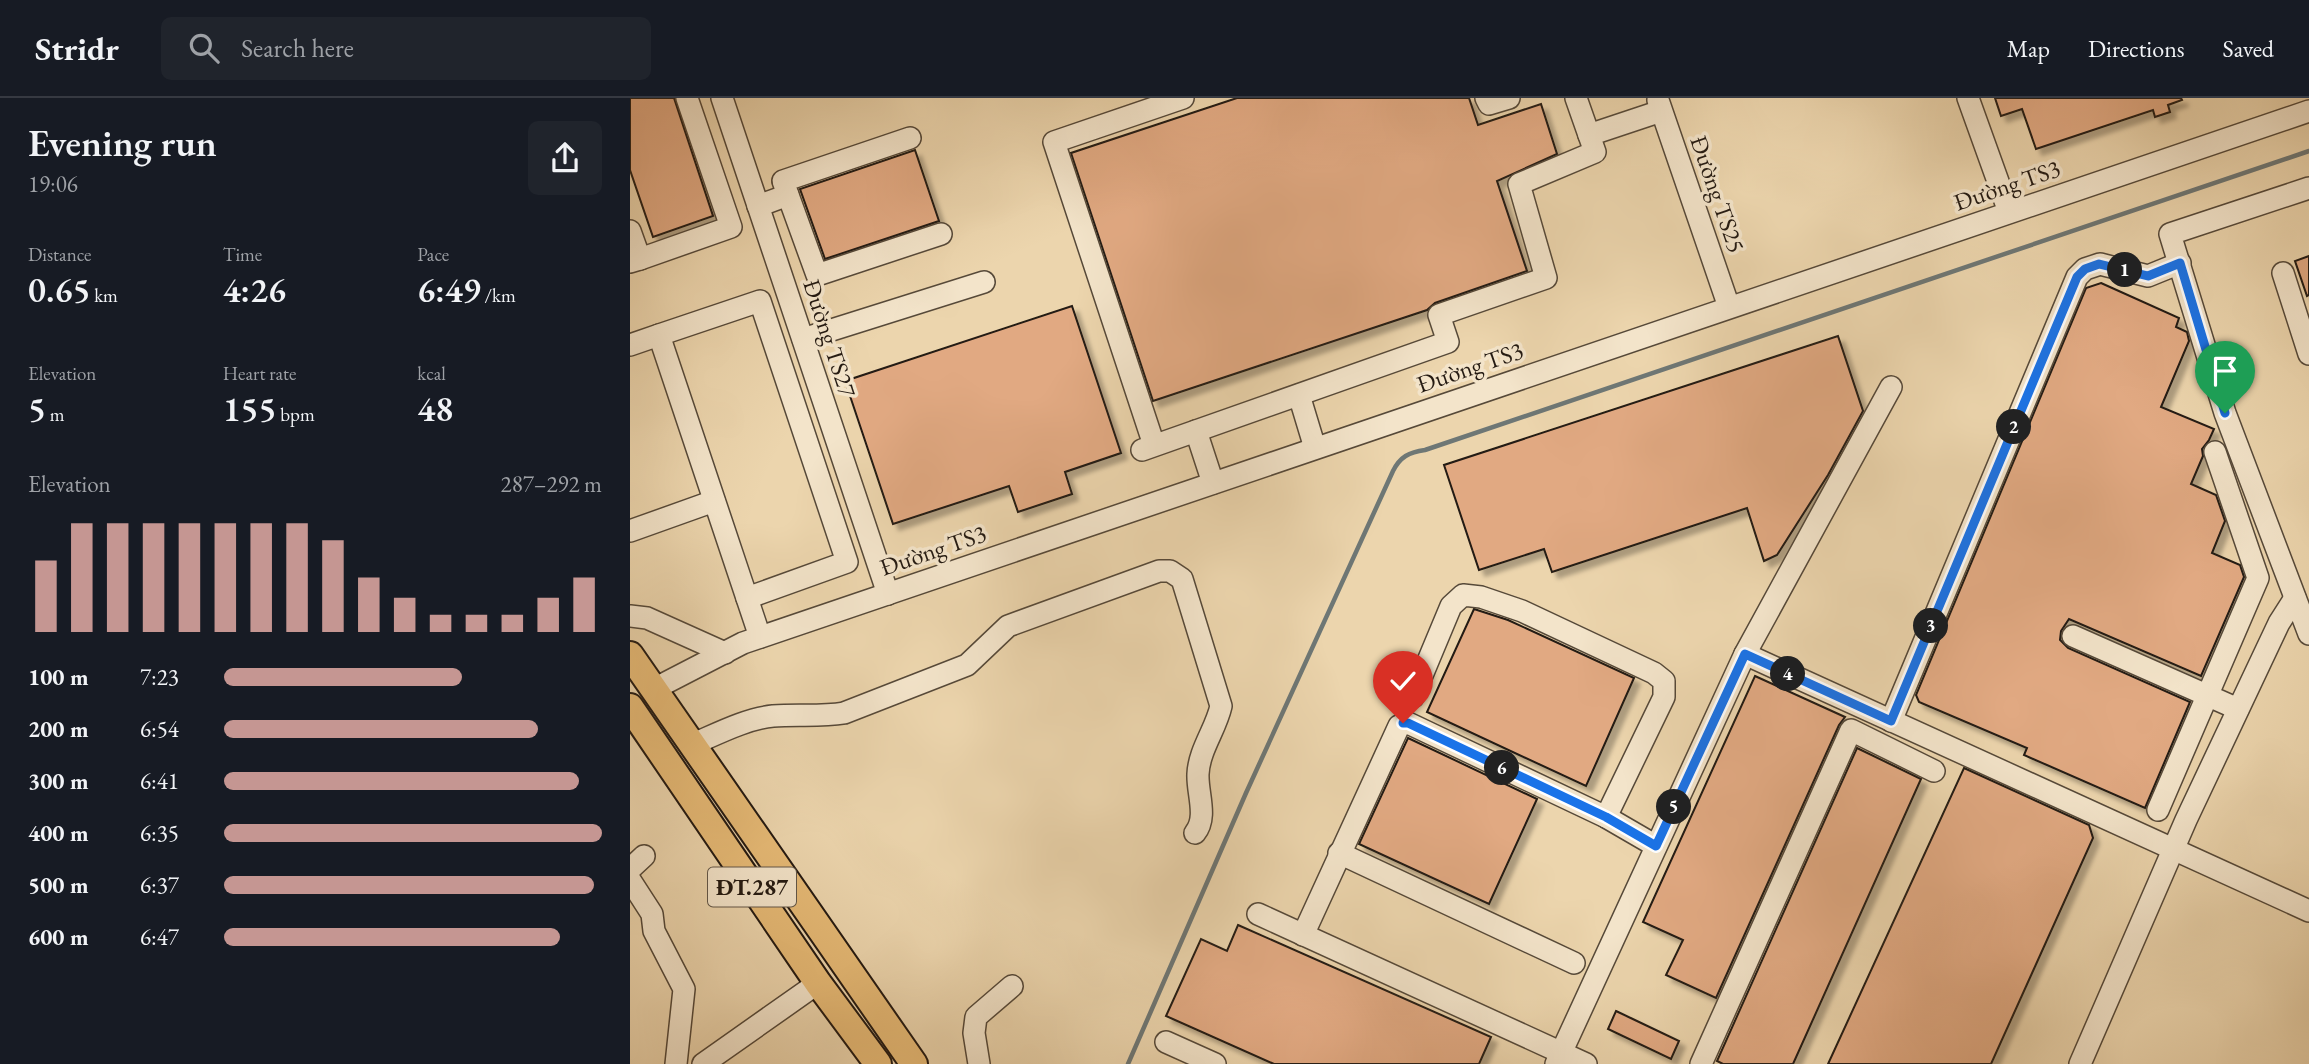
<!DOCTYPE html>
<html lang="en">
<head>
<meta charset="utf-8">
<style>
	:root { --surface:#171b24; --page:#20242c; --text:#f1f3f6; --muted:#9ea1a6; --line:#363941; --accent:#c59692 }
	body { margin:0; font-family:"EB Garamond",serif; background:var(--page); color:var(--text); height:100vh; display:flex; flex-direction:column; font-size:26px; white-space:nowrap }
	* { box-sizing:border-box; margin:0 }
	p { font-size:23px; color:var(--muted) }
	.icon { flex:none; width:38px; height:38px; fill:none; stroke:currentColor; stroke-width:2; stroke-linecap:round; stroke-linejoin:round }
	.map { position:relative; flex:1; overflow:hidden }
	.sheet { display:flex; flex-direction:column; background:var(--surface); width:630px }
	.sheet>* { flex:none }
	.pin { position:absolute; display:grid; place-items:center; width:60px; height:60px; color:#fff; margin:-72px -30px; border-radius:50% 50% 50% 0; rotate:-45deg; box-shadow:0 0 7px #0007 }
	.pin .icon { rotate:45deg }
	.km { position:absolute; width:35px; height:35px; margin:-18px; border-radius:50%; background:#222; color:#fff; font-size:19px; line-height:35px; text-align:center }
	.round { display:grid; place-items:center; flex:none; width:74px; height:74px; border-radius:10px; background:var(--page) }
	.headline { display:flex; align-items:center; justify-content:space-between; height:119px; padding:0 28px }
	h1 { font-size:38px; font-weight:600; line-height:52px }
	.figures { display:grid; grid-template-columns:repeat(3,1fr); gap:10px; height:119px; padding:7px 28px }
	.figures div { display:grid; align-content:center }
	.figures b { font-size:35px; font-weight:600 }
	.figures small { font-size:19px; font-weight:400 }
	.figures p { font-size:19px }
	.chart { height:196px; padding:14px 28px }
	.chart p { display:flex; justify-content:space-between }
	.chart svg { width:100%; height:126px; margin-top:7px; stroke:var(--accent); stroke-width:6 }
	ul { padding:0 28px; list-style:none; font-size:23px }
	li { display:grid; grid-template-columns:112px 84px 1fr; align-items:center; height:52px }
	li i { height:18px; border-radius:9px; background:var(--accent) }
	header { display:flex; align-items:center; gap:42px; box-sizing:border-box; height:98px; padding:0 35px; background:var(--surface); border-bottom:2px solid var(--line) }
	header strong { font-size:33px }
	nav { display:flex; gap:38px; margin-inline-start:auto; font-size:24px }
	.search { width:490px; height:63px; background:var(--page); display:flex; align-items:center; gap:18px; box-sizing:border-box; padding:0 24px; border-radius:10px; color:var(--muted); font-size:26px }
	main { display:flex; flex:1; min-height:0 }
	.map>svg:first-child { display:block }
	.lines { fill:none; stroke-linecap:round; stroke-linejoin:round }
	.stream { stroke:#6e7775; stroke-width:4.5 }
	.building { fill:#e1a982; stroke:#241a12; stroke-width:2; filter:url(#shadow) }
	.minor-casing { stroke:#564939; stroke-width:24 }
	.major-casing { stroke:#241a12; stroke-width:30 }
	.minor { stroke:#f3e4ca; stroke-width:21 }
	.major { stroke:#e6ba76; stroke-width:26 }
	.route-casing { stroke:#fff; stroke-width:14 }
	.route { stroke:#1a73e8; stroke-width:9 }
	.labels { text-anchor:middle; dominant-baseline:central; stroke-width:7; stroke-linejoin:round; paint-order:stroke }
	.shield { fill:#f3e4ca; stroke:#625749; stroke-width:2 }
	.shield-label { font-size:23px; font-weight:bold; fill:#241a12 }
	.street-label { font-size:24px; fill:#241a12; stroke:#f3e4ca }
</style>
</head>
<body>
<header>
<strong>Stridr</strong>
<div class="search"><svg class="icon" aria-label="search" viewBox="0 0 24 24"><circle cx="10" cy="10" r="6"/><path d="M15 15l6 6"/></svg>Search here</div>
<nav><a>Map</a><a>Directions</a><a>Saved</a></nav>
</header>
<main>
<section class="sheet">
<div class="headline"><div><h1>Evening run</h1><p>19:06</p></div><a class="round"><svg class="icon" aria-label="share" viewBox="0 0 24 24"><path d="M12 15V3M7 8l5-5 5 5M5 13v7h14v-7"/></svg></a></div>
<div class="figures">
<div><p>Distance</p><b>0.65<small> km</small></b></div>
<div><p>Time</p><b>4:26</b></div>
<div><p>Pace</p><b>6:49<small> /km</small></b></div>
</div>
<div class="figures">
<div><p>Elevation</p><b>5<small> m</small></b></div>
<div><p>Heart rate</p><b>155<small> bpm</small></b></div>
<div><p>kcal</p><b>48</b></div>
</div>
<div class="chart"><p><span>Elevation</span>287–292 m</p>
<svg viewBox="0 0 160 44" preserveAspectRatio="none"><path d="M5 44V19M15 44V6M25 44V6M35 44V6M45 44V6M55 44V6M65 44V6M75 44V6M85 44V12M95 44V25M105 44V32M115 44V38M125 44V38M135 44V38M145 44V32M155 44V25"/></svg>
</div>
<ul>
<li><b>100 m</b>7:23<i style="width:63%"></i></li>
<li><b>200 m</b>6:54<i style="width:83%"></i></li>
<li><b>300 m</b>6:41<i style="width:94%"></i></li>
<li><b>400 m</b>6:35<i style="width:100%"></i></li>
<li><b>500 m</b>6:37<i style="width:98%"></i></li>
<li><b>600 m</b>6:47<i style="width:89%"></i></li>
</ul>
</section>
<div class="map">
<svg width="1679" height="966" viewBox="0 0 1679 966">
	<defs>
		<filter id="shadow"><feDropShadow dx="6" dy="6" stdDeviation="2" flood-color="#0004"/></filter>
	</defs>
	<rect width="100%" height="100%" fill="#ecd5ad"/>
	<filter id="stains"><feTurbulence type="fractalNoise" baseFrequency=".00286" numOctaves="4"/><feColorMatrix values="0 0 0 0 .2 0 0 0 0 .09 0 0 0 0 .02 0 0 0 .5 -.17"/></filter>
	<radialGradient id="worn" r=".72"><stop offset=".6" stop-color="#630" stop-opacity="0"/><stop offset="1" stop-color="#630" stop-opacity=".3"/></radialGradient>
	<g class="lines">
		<path class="stream" d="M498 966 616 695 763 373C770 359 779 354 795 352L1679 53"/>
	</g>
	<g class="building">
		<polygon points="0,0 44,0 83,118 23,139 0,72"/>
		<polygon points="607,0 839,0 848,27 911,6 927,56 867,83 897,173 805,205 797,212 523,303 441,55"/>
		<polygon points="1365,0 1551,0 1552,2 1538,7 1540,14 1525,19 1523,12 1406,51 1392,11 1371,18"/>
		<polygon points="285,52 309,123 195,161 170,91"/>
		<polygon points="1679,158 1679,197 1677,198 1665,163"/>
		<polygon points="1471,185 1549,220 1546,229 1557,234 1559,243 1531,309 1584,331 1579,342 1572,351 1573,358 1561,386 1586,397 1595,423 1582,455 1610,467 1614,479 1571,578 1439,521 1431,533 1430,542 1438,550 1560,604 1515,710 1394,657 1397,650 1289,604 1286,597 1456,190"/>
		<polygon points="442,208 491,355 435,374 442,396 388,414 379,388 263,426 215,283"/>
		<polygon points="1208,238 1233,313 1198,377 1147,457 1134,463 1117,410 922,474 914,451 849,472 814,367"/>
		<polygon points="844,511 878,522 1004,580 956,688 797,614"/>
		<polygon points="1125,578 1215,619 1209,627 1086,900 1036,877 1053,842 1013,824"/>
		<polygon points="778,640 907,701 859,806 729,746"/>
		<polygon points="1227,650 1291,681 1163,966 1093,966 1087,963"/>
		<polygon points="1334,670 1459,727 1463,740 1361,966 1198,966"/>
		<polygon points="608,827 861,939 849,966 644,966 536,918 571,841 597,853"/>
		<polygon points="986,913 1049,943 1041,961 978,931"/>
	</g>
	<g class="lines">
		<g class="minor-casing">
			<g id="minor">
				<polyline points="92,0 258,496"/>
				<polyline points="856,0 859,6 879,0"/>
				<polyline points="946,0 959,37"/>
				<polyline points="1338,0 1379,114"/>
				<polyline points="1028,2 1099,209"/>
				<polyline points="1679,90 1540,136 1595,315 1679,536"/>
				<polyline points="158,97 153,83 280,40"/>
				<polyline points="128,108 158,97 187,177 311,136"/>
				<polyline points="0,133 10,161 0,164"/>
				<polyline points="10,161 101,129 57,0"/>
				<polyline points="1653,175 1679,256"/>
				<polyline points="29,237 130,203 217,464 117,500"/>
				<polyline points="173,241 354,184"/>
				<polyline points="0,247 29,237 130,539"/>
				<polyline points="669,297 685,350"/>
				<polyline points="566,333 583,385"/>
				<polyline points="524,347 424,44 553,0"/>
				<polyline points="512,352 818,244 809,217 916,180 889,86 965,54 959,37 1031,13"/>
				<polyline points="0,433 84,403"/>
				<polyline points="0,518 17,520 95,555"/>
				<polyline points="1443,538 1608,611"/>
				<polyline points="1115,556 1679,813"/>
				<polyline points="24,591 113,545 1679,13"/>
				<polyline points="783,599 821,508 833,497 851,499 892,513 1024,575 1034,583 1034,599 976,719"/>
				<polyline points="1261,623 1447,179 1455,171 1470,166 1518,178 1550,165"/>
				<path d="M61 647C87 636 115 621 143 618 167 616 190 619 214 615L337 567 378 528 529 473H540L552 481 591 608C586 631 569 652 568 676 567 695 578 719 565 735"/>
				<polyline points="1528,712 1628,480 1585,354"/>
				<polyline points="709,755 944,865"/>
				<polyline points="0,771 14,758"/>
				<polyline points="0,782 22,816 24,833 54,891 46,966"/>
				<polyline points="628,816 956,966"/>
				<polyline points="673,837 769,628 778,625 976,719 1026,748"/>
				<polyline points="536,944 585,966"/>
				<polyline points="73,966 188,885"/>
				<polyline points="349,966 344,935 346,919 382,888"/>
				<polyline points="926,966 1115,556 1261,289"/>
				<polyline points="1071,966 1221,632 1304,673"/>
				<polyline points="1450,966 1556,722 1649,525 1665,500"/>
			</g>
		</g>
		<g class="major-casing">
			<g id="major">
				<polyline points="0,557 284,966"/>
				<polyline points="0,609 188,885 248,966"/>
			</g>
		</g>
		<use href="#minor" class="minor"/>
		<use href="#major" class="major"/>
	</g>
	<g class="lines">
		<g class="route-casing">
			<polyline id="route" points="773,625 778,625 976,719 1026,748 1115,556 1261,623 1447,179 1455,171 1469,166 1518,178 1550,165 1595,315"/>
		</g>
		<use href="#route" class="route"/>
	</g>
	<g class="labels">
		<rect class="shield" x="78" y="769.5" width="88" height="39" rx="5"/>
		<g class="shield-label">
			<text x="122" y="789">ĐT.287</text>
		</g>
		<g class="street-label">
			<text transform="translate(1377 87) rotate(-19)">Đường TS3</text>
			<text transform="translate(1088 96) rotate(71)">Đường TS25</text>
			<text transform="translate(200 240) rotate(72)">Đường TS27</text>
			<text transform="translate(840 269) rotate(-19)">Đường TS3</text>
			<text transform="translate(303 452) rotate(-19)">Đường TS3</text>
		</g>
	</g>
	<rect width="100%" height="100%" filter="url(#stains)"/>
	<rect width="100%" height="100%" fill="url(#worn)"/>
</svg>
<div class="pin" style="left:1595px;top:315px;background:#1e9e55"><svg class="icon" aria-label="arrive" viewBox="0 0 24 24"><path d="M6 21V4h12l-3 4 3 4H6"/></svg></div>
<div class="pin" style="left:773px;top:625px;background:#d93025"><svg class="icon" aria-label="check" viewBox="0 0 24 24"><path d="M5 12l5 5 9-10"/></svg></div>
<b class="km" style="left:1495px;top:172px">1</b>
<b class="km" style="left:1384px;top:329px">2</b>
<b class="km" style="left:1301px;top:528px">3</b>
<b class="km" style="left:1158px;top:576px">4</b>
<b class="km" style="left:1044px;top:709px">5</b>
<b class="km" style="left:872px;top:670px">6</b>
</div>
</main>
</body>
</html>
